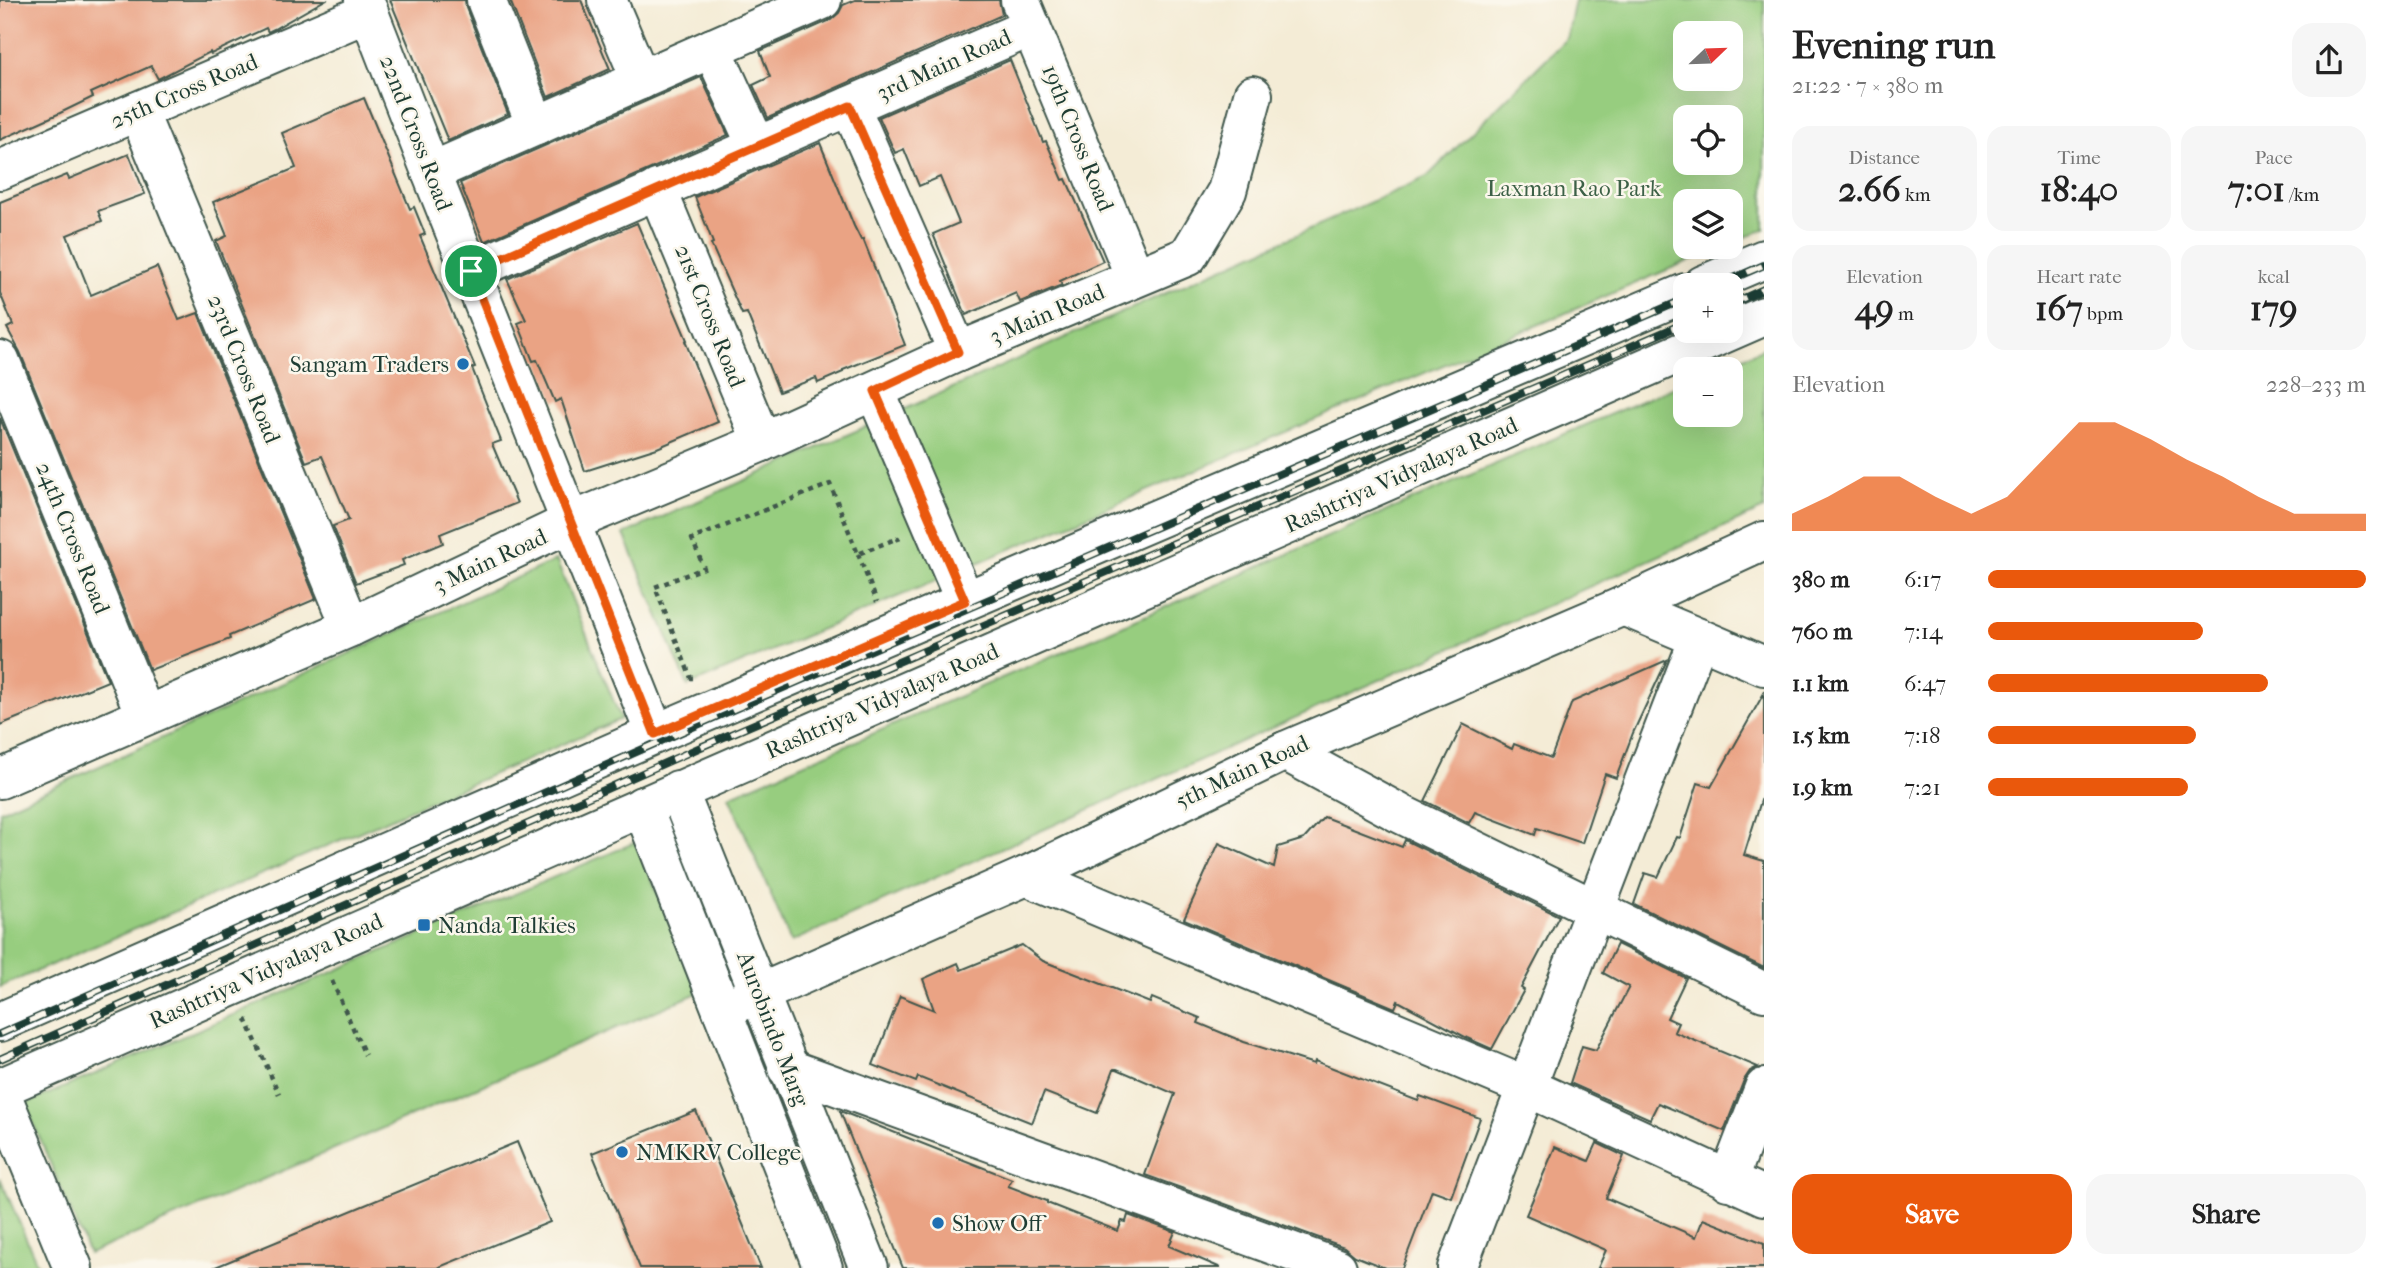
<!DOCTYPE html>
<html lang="en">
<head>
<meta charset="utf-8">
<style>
	:root { --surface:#fff; --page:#f6f6f6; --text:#222; --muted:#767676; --accent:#ea580c }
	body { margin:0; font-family:"IM FELL French Canon",serif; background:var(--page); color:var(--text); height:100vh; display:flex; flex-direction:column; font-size:26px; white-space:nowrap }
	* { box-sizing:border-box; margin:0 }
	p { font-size:23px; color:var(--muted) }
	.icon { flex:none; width:38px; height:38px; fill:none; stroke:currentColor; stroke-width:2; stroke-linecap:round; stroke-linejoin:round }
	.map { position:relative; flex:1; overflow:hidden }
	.drawer { display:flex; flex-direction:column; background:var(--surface); width:630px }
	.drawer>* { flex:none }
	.needle { width:46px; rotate:67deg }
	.fabs { position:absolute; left:1673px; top:21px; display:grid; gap:14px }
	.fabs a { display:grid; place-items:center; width:70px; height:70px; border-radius:14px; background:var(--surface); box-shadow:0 7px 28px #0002; font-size:35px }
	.pin { position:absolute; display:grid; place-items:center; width:60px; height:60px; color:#fff; margin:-30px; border:4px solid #fff; border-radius:50%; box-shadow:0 2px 7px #0007 }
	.round { display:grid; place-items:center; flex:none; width:74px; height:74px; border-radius:21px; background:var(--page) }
	.head { display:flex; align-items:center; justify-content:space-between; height:119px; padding:0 28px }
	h1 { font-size:38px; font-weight:800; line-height:52px }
	.stats { display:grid; grid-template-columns:repeat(3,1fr); gap:10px; height:119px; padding:7px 28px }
	.stats div { display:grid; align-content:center; border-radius:18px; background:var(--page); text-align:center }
	.stats b { font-size:35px; font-weight:800 }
	.stats small { font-size:19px; font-weight:400 }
	.stats p { font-size:19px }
	.chart { height:196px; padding:14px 28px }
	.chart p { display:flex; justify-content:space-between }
	.chart svg { width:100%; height:126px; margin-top:7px; fill:var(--accent); opacity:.7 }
	.primary-button { display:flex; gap:14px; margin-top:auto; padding:14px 28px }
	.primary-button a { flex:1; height:80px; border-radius:21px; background:var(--accent); color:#fff; font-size:28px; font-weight:800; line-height:80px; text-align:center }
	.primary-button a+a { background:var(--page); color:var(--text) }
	ul { padding:0 28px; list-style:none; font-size:23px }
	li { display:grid; grid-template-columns:112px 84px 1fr; align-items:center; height:52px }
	li i { height:18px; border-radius:9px; background:var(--accent) }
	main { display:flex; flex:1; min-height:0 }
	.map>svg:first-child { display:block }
	.green { fill:#97cd7f; stroke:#5b855a; stroke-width:2; fill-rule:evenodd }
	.building { fill:#eaa384 }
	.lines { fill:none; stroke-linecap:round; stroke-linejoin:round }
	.minor-casing { stroke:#3f574c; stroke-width:42 }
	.major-casing { stroke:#3f574c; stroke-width:42 }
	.path { stroke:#3f574c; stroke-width:4.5; stroke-dasharray:5 5; stroke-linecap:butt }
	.minor { stroke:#fff; stroke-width:38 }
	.major { stroke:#fff; stroke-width:38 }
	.rail-casing { stroke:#1f3d34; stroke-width:8 }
	.rail { stroke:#fbf7ec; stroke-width:5; stroke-dasharray:16; stroke-linecap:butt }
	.route-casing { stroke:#fff; stroke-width:14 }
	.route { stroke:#ea580c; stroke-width:9 }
	.poi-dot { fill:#1f6fb2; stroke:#fbf7ec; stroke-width:2.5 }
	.labels { text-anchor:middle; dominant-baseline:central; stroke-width:5; stroke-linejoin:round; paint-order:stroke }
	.street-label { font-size:23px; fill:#1f3d34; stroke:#fbf7ec }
	.park-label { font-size:23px; fill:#3d6147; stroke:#fbf7ec }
	.poi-label { font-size:23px; fill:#1f3d34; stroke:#fbf7ec; text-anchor:start }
</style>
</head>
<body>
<main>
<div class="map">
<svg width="1764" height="1268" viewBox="0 0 1764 1268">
	<rect width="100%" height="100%" fill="#fbf7ec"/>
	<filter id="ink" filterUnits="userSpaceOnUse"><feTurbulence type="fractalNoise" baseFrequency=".0143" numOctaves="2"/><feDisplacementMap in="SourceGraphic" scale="14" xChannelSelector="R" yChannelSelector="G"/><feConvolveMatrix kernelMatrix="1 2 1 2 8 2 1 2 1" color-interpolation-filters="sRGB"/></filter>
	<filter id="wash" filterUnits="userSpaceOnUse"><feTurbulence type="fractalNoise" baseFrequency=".00686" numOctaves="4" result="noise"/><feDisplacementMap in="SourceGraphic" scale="28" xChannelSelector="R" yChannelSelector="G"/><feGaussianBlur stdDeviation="1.57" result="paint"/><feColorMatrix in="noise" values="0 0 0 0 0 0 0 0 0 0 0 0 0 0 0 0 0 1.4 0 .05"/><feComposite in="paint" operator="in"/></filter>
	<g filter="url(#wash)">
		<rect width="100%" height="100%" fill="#f4ecd6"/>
		<g class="green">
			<path d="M1575 0H1764V229L1731 243V201H1685V247H1721L688 686 624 534 1427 177 1567 38ZM1685 33H1731V79H1685ZM1685 117H1731V163H1685Z"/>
			<polygon points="1764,348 1764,509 791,942 729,796 1685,382 1685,415 1731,415 1731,369 1716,369"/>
			<polygon points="556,560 621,719 0,987 0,811"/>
			<polygon points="636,842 700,992 89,1254 25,1104"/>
			<polygon points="0,1178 39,1268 0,1268"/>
		</g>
		<g id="blocks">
			<g class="building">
				<polygon points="0,0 325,0 274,29 268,32 266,28 211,54 210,52 158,79 151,66 91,93 93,97 58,114 0,140"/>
				<polygon points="390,0 465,0 466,8 508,114 448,141"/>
				<polygon points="510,0 581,0 610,69 548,97"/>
				<polygon points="855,0 999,0 1002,15 768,118 753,85 770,77 760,51 831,20 839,13 843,5"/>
				<polygon points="1010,60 1043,142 1046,141 1063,180 1066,179 1103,261 1060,281 1062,285 1020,302 1016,293 966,315 933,234 959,223 940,177 919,186 904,149 895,153 879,117"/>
				<polygon points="701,77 728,135 484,242 460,183"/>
				<polygon points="364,98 410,209 414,207 425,234 420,236 475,367 472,368 501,441 492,444 517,503 440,534 443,543 402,560 404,565 356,583 333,526 349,520 322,456 306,462 216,241 227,236 213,202 296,168 282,133"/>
				<polygon points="820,143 854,226 861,240 863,239 905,345 843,370 843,372 818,383 816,378 779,392 747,313 742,314 711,244 713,243 695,197"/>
				<polygon points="129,154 145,194 98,211 102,221 67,235 91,295 157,267 179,320 198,313 316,599 229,636 230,639 150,670 20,352 7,328 13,325 0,293 0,202 67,175 69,179"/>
				<polygon points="637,223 687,340 685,341 718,422 657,448 585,471 561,399 555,402 537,360 533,361 518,323 526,320 507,279"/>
				<polygon points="0,418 108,681 0,725"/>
				<polygon points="1667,660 1633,733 1616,778 1605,774 1582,843 1537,828 1535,835 1475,812 1469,823 1425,801 1463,724 1512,749 1514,744 1551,758 1572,702"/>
				<polygon points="1764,693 1764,791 1744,855 1764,861 1764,968 1634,904 1645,873 1658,877 1677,837 1680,838 1698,783 1711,787"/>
				<polygon points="1324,817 1402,847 1405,840 1559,916 1521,988 1524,990 1492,1049 1467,1038 1398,1001 1395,1008 1184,919 1219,843 1274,868 1278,847 1304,839"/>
				<polygon points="1617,944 1686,978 1667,1018 1678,1023 1674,1032 1758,1067 1750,1071 1744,1080 1724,1131 1658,1103 1650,1119 1570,1083 1582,1046 1596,1050 1629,987 1603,973"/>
				<polygon points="1022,945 1043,961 1150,1003 1152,998 1200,1018 1198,1023 1244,1042 1314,1064 1315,1061 1418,1101 1420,1096 1480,1118 1451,1197 1432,1190 1402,1268 1385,1268 1355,1256 1344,1247 1145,1175 1175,1094 1117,1069 1114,1069 1097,1113 1044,1092 1032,1123 918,1077 916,1082 873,1065 900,996 934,1010 923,979 958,963 961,970"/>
				<polygon points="696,1111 761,1268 640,1268 592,1153"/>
				<polygon points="840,1111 1012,1179 1008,1186 1047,1201 1047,1203 1118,1231 1122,1221 1126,1222 1128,1215 1175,1232 1169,1246 1221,1268 903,1268"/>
				<polygon points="517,1142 550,1222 437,1268 213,1268"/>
				<polygon points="1597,1143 1624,1156 1606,1198 1696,1237 1703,1219 1764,1243 1764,1268 1598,1268 1606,1250 1526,1215 1555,1147 1589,1161"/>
			</g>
		</g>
	</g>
	<g filter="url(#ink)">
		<use href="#blocks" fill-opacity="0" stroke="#3f574c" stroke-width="2"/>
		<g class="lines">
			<g class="minor-casing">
				<g id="minor">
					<polyline points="364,0 431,172 655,734"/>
					<polyline points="486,0 536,126"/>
					<polyline points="607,0 641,80"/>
					<polyline points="1020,0 1135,277"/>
					<polyline points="712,48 757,147"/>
					<polyline points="850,106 958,352"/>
					<polyline points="138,111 351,627"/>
					<polyline points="0,170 369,12"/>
					<polyline points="431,172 822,0"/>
					<polyline points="657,189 762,442"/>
					<polyline points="471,271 1031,27"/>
					<polyline points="0,360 145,715"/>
					<polyline points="875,391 965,601"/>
					<polyline points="1699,638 1764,666"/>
					<polyline points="1285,751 1399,813 1764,992"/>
					<polyline points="0,779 351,627 571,522 762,442 958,352 1188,256 1227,191 1253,95"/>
					<path d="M678 790C742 949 804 1109 869 1268"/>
					<polyline points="642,806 823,1268"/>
					<polyline points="1026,876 1527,1087 1764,1196"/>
					<polyline points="722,1010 1026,876 1285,751 1623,606 1764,541"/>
					<polyline points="787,1068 1337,1268"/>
					<polyline points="0,1091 73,1268"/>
					<polyline points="1728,1181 1764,1088"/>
					<polyline points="1457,1268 1699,638 1623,606"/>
				</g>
			</g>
			<g class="major-casing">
				<g id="major">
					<polyline points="1703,285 1764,259"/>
					<polyline points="0,1022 655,734 1685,293"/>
					<polyline points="0,1088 1764,316"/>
				</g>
			</g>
			<g class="path">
				<polyline points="858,554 877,602"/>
				<polyline points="693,678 691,678 655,587 704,568 692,539 830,484 858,554 898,538 899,541"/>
				<polyline points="332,981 365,1055"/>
				<polyline points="246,1019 279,1094"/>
			</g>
			<use href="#minor" class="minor"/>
			<use href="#major" class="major"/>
			<g class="rail-casing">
				<g id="rail">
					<polyline points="1718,285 1764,265"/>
					<polyline points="1731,304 1764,289"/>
					<polyline points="0,1034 695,726 1685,299"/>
					<polyline points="0,1059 703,746 1685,323"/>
				</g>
			</g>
			<use href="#rail" class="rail"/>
		</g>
	</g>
	<g class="lines" filter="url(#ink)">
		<g class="route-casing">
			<polygon id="route" points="850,106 958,352 875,391 965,601 655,734 471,271"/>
		</g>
		<use href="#route" class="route"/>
	</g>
	<g class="poi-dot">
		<circle cx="463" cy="364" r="7"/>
		<rect x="417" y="918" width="14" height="14" rx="3.5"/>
		<circle cx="622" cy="1152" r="7"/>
		<circle cx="938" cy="1223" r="7"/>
	</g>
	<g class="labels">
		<g class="street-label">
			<text transform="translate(944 65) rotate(-24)">3rd Main Road</text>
			<text transform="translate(184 91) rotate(-23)">25th Cross Road</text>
			<text transform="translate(416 133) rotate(69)">22nd Cross Road</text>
			<text transform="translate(1078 138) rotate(68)">19th Cross Road</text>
			<text transform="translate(1047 314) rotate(-23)">3 Main Road</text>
			<text transform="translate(710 316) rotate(68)">21st Cross Road</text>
			<text transform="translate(244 369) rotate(68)">23rd Cross Road</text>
			<text transform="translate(1401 475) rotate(-24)">Rashtriya Vidyalaya Road</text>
			<text transform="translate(73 538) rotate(68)">24th Cross Road</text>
			<text transform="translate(490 561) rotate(-25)">3 Main Road</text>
			<text transform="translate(882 701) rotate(-24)">Rashtriya Vidyalaya Road</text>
			<text transform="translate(1242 772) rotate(-25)">5th Main Road</text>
			<text transform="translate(266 971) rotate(-24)">Rashtriya Vidyalaya Road</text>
			<text transform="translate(773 1029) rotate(69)">Aurobindo Marg</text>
		</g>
		<g class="park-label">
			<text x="1574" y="188">Laxman Rao Park</text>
		</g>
		<g class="poi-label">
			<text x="449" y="364" text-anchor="end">Sangam Traders</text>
			<text x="438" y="925">Nanda Talkies</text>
			<text x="636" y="1152">NMKRV College</text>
			<text x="952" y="1223">Show Off</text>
		</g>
	</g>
</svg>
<div class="fabs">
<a><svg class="needle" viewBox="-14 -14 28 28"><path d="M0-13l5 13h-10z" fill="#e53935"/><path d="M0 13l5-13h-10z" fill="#767676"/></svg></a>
<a><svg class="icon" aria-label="locate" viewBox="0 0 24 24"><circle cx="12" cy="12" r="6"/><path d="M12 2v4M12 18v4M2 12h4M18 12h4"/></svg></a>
<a><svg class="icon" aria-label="layers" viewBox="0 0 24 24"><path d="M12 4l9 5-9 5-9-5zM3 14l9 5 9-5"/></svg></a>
<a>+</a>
<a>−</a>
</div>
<div class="pin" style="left:471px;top:271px;background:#1e9e55"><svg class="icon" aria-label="arrive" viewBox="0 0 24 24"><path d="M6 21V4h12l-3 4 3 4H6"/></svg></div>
</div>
<section class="drawer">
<div class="head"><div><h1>Evening run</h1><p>21:22 · 7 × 380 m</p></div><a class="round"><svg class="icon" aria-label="share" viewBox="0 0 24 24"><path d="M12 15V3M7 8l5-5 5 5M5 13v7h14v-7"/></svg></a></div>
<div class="stats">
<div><p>Distance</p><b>2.66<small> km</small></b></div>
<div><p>Time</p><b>18:40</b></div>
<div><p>Pace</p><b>7:01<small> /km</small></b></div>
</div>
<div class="stats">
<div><p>Elevation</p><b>49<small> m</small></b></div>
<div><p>Heart rate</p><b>167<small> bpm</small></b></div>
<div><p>kcal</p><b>179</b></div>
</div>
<div class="chart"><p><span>Elevation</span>228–233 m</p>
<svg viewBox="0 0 160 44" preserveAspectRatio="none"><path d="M0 44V38L10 32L20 25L30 25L40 32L50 38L60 32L70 19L80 6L90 6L100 12L110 19L120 25L130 32L140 38L150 38L160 38V44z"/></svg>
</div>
<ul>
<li><b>380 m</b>6:17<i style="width:100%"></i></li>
<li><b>760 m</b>7:14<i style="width:57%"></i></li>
<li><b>1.1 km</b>6:47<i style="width:74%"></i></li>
<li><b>1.5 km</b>7:18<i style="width:55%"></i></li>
<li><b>1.9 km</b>7:21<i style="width:53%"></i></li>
</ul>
<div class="primary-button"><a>Save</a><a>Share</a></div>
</section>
</main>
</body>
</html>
